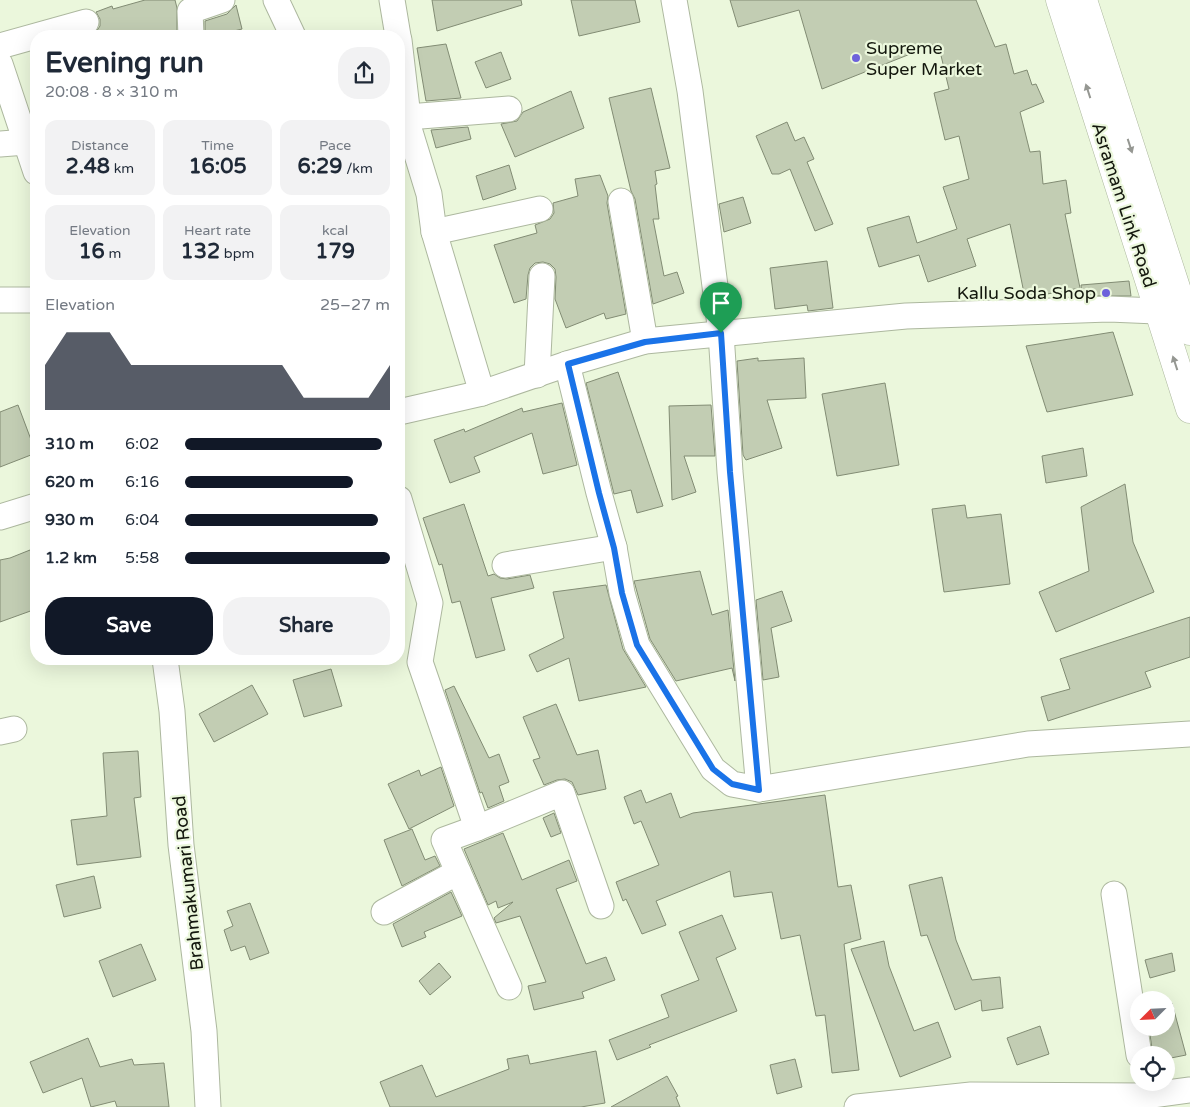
<!DOCTYPE html>
<html lang="en">
<head>
<meta charset="utf-8">
<style>
	:root { --surface:#fff; --page:#f2f2f3; --text:#1f2937; --muted:#747a83; --accent:#111827 }
	body { margin:0; font-family:"Varela Round",sans-serif; background:var(--page); color:var(--text); height:100vh; display:flex; flex-direction:column; font-size:19px; white-space:nowrap }
	* { box-sizing:border-box; margin:0 }
	p { font-size:16px; color:var(--muted) }
	.icon { flex:none; width:28px; height:28px; fill:none; stroke:currentColor; stroke-width:2; stroke-linecap:round; stroke-linejoin:round }
	.map { position:relative; flex:1; overflow:hidden }
	.side { position:absolute; left:30px; top:30px; width:375px; height:635px; display:flex; flex-direction:column; background:var(--surface); border-radius:20px; box-shadow:0 5px 20px #0002 }
	.side>* { flex:none }
	.needle { width:32px; rotate:246deg }
	.controls { position:absolute; left:1130px; top:991px; display:grid; gap:10px }
	.controls a { display:grid; place-items:center; width:45px; height:45px; border-radius:50%; background:var(--surface); box-shadow:0 5px 20px #0002; font-size:25px }
	.pin { position:absolute; display:grid; place-items:center; width:42px; height:42px; color:#fff; margin:-51px -21px; border-radius:50% 50% 50% 0; rotate:-45deg; box-shadow:0 0 5px #0007 }
	.pin .icon { rotate:45deg }
	.round { display:grid; place-items:center; flex:none; width:52px; height:52px; border-radius:20px; background:var(--page) }
	.summary { display:flex; align-items:center; justify-content:space-between; height:85px; padding:0 15px }
	h1 { font-size:28px; font-weight:800; line-height:38px }
	.stats { display:grid; grid-template-columns:repeat(3,1fr); gap:8px; height:85px; padding:5px 15px }
	.stats div { display:grid; align-content:center; border-radius:12px; background:var(--page); text-align:center }
	.stats b { font-size:21px; font-weight:800 }
	.stats small { font-size:14px; font-weight:400 }
	.stats p { font-size:14px }
	.chart { height:140px; padding:10px 15px }
	.chart p { display:flex; justify-content:space-between }
	.chart svg { width:100%; height:90px; margin-top:5px; fill:var(--accent); opacity:.7 }
	.primary-button { display:flex; gap:10px; margin-top:auto; padding:10px 15px }
	.primary-button a { flex:1; height:58px; border-radius:20px; background:var(--accent); color:#fff; font-size:20px; font-weight:800; line-height:58px; text-align:center }
	.primary-button a+a { background:var(--page); color:var(--text) }
	ul { padding:0 15px; list-style:none; font-size:16px }
	li { display:grid; grid-template-columns:80px 60px 1fr; align-items:center; height:38px }
	li i { height:12px; border-radius:6px; background:var(--accent) }
	.map>svg:first-child { display:block }
	.building { fill:#c2cdb3; stroke:#828c74 }
	.lines { fill:none; stroke-linecap:round; stroke-linejoin:round }
	.minor-casing { stroke:#adb89f; stroke-width:27 }
	.secondary-casing { stroke:#adb89f; stroke-width:29 }
	.minor { stroke:#fff; stroke-width:25 }
	.secondary { stroke:#fff; stroke-width:28 }
	.oneway { fill:#959792 }
	.route-casing { stroke:#fff; stroke-width:10 }
	.route { stroke:#1a73e8; stroke-width:6 }
	.poi-dot { fill:#6d61db; stroke:#ebf7dc; stroke-width:2 }
	.labels { text-anchor:middle; dominant-baseline:central; stroke-width:4.5; stroke-linejoin:round; paint-order:stroke }
	.poi-label { font-size:18px; fill:#13170d; stroke:#ebf7dc; text-anchor:start }
	.street-label { font-size:18px; fill:#13170d; stroke:#ebf7dc }
</style>
</head>
<body>
<div class="map">
<svg width="1190" height="1107" viewBox="0 0 1190 1107">
	<rect width="100%" height="100%" fill="#ebf7dc"/>
	<g class="building">
		<polygon points="145,0 175,0 177,8 177,36 89,36 96,32 100,26 100,19 96,12 112,6 113,9"/>
		<polygon points="432,0 521,0 522,5 437,31"/>
		<polygon points="571,0 635,0 640,22 579,36"/>
		<polygon points="730,0 976,0 995,47 1006,44 1014,74 1027,70 1032,85 1036,84 1044,102 1020,112 1030,152 1040,151 1043,184 1066,180 1071,213 1065,214 1080,288 1025,298 1010,224 967,239 976,266 928,282 919,255 879,267 867,228 909,216 917,243 957,229 943,187 969,179 959,136 945,140 934,93 949,89 938,43 822,89 799,10 738,27"/>
		<polygon points="236,5 242,29 234,31 236,36 205,36 205,21 227,14"/>
		<polygon points="446,44 461,98 426,101 417,48"/>
		<polygon points="501,52 511,79 486,88 475,62"/>
		<polygon points="651,88 670,168 655,171 657,184 655,185 659,219 653,219 664,276 677,272 684,293 653,304 635,199 631,191 609,98"/>
		<polygon points="571,91 584,128 515,157 501,124 517,121 523,112"/>
		<polygon points="787,122 795,141 804,137 814,159 807,162 833,224 815,231 790,169 779,174 772,174 756,136"/>
		<polygon points="468,127 471,139 436,148 431,130"/>
		<polygon points="509,165 516,189 483,200 476,176"/>
		<polygon points="600,175 608,196 607,203 626,314 606,319 604,313 566,328 555,299 556,277 555,269 550,264 543,262 535,263 530,268 528,275 526,299 514,303 494,245 537,233 535,225 550,219 554,213 553,203 578,196 575,179"/>
		<polygon points="743,197 751,223 724,232 719,204"/>
		<polygon points="827,261 833,308 808,311 807,305 775,309 770,268"/>
		<polygon points="1129,281 1131,296 1082,296 1081,285"/>
		<polygon points="1113,332 1133,395 1047,412 1026,346"/>
		<polygon points="758,358 758,361 804,358 806,398 767,400 782,448 746,460 743,455 737,361"/>
		<polygon points="618,372 663,506 637,513 631,490 614,494 586,383"/>
		<polygon points="885,383 899,465 837,476 822,394"/>
		<polygon points="562,403 577,465 543,474 532,433 474,457 480,472 450,483 434,440 464,429 465,432 522,408 523,412"/>
		<polygon points="18,405 36,453 0,467 0,412"/>
		<polygon points="711,405 715,456 684,456 696,492 672,500 669,406"/>
		<polygon points="1083,448 1087,476 1046,483 1042,456"/>
		<polygon points="1125,484 1133,542 1154,592 1056,632 1039,592 1089,571 1081,507"/>
		<polygon points="464,504 488,576 494,574 500,578 507,579 530,575 534,588 491,598 505,650 476,658 460,601 452,603 442,564 439,565 423,518"/>
		<polygon points="965,505 967,518 1001,514 1010,584 944,592 932,509"/>
		<polygon points="30,550 36,569 36,609 0,622 0,560 10,558"/>
		<polygon points="700,571 712,615 728,610 735,681 732,668 676,681 650,639 634,581"/>
		<polygon points="606,585 623,649 646,687 579,701 569,658 537,672 529,655 564,638 553,592"/>
		<polygon points="782,591 792,621 771,628 779,677 763,680 756,600"/>
		<polygon points="1190,617 1190,657 1145,672 1151,687 1048,721 1041,697 1070,689 1060,659"/>
		<polygon points="331,669 342,706 304,717 293,680"/>
		<polygon points="252,685 268,714 214,742 199,714"/>
		<polygon points="454,686 489,758 499,754 509,782 499,786 504,801 488,808 482,792 480,793 445,690"/>
		<polygon points="556,704 577,755 598,750 606,789 578,795 572,782 565,779 557,780 544,785 533,760 540,758 523,717"/>
		<polygon points="138,751 141,797 134,798 141,857 77,865 71,820 107,816 103,753"/>
		<polygon points="441,767 454,806 409,829 388,784 419,770 421,776"/>
		<polygon points="641,790 646,803 671,793 680,818 693,813 825,795 838,887 851,885 861,939 844,944 859,1070 832,1073 825,1015 816,1016 800,935 781,939 772,892 734,897 730,871 656,901 666,925 642,934 626,899 623,901 616,882 659,865 641,821 634,824 624,797"/>
		<polygon points="554,813 561,833 551,837 543,818"/>
		<polygon points="412,829 425,860 435,856 440,866 402,886 384,840"/>
		<polygon points="503,833 522,880 569,860 577,881 556,889 586,964 606,957 615,980 582,992 584,998 534,1010 528,986 546,982 520,916 496,923 494,918 513,902 498,908 496,901 488,905 464,849"/>
		<polygon points="94,876 101,908 64,917 56,885"/>
		<polygon points="942,877 956,940 972,980 1000,977 1003,1008 982,1011 981,1000 955,1010 927,935 921,936 909,885"/>
		<polygon points="451,892 462,916 424,932 426,937 402,947 393,924"/>
		<polygon points="250,903 269,953 250,960 245,946 231,951 224,930 233,926 227,911"/>
		<polygon points="722,915 736,949 716,958 737,1011 649,1045 651,1047 617,1060 609,1040 669,1017 661,995 699,980 679,932"/>
		<polygon points="884,941 889,966 914,1031 938,1022 951,1057 900,1077 851,949"/>
		<polygon points="141,944 156,980 113,997 99,961"/>
		<polygon points="1172,953 1175,971 1150,978 1145,960"/>
		<polygon points="439,963 451,977 430,995 419,981"/>
		<polygon points="1172,1003 1186,1055 1166,1059 1166,1055 1153,1055 1149,1028 1166,1028 1166,1004"/>
		<polygon points="1040,1026 1049,1054 1017,1065 1007,1038"/>
		<polygon points="88,1038 100,1067 132,1059 134,1065 164,1063 169,1107 117,1107 115,1101 91,1107 82,1078 43,1093 30,1062"/>
		<polygon points="596,1051 605,1103 581,1107 390,1107 380,1082 422,1065 436,1097 509,1069 507,1059 528,1055 530,1064"/>
		<polygon points="795,1059 802,1087 777,1094 770,1065"/>
		<polygon points="667,1076 678,1096 676,1097 680,1107 611,1107"/>
	</g>
	<g class="lines">
		<g class="minor-casing">
			<g id="minor">
				<polyline points="276,0 293,36"/>
				<polyline points="392,0 398,36"/>
				<polyline points="674,0 690,91 721,333 730,472 759,789"/>
				<polyline points="191,36 190,11 222,0"/>
				<polyline points="399,40 408,117 407,122 429,194 434,232 482,393"/>
				<polyline points="0,46 86,22"/>
				<polyline points="0,64 36,172"/>
				<polyline points="408,117 509,109"/>
				<polyline points="0,144 26,142"/>
				<polyline points="621,201 645,341"/>
				<polyline points="434,232 540,209"/>
				<polyline points="0,300 36,300"/>
				<polyline points="567,364 599,493 614,547 622,593 637,645 713,769 732,784 759,789 1028,744 1190,734"/>
				<polyline points="537,375 542,276"/>
				<polyline points="399,412 482,393 567,364 645,341 906,316 1109,309 1180,312"/>
				<polyline points="399,499 430,603 420,662 477,828 562,793 601,906"/>
				<polyline points="0,517 36,506"/>
				<polyline points="505,565 614,547"/>
				<polyline points="165,659 172,711 181,845 204,1031 208,1107"/>
				<polyline points="0,732 14,729"/>
				<polyline points="477,828 444,840 509,987"/>
				<polyline points="1114,894 1139,1055"/>
				<polyline points="384,912 458,872"/>
				<polyline points="857,1107 971,1095 1145,1096 1190,1090"/>
			</g>
		</g>
		<g class="secondary-casing">
			<g id="secondary">
				<polyline points="1060,0 1190,409"/>
				<polyline points="1083,0 1190,331"/>
			</g>
		</g>
		<use href="#minor" class="minor"/>
		<use href="#secondary" class="secondary"/>
	</g>
	<defs><path id="oneway-solid" d="M-6-.8H1V-3.2L6.5 0L1 3.2V.8H-6Z" transform="scale(1.25)"/></defs>
	<g class="oneway">
		<use href="#oneway-solid" transform="translate(1088 91) rotate(-108)"/>
		<use href="#oneway-solid" transform="translate(1130 146) rotate(72)"/>
		<use href="#oneway-solid" transform="translate(1175 363) rotate(-108)"/>
	</g>
	<g class="lines">
		<g class="route-casing">
			<polygon id="route" points="721,333 730,472 759,790 732,784 713,769 637,645 622,593 614,548 599,493 568,364 645,342"/>
		</g>
		<use href="#route" class="route"/>
	</g>
	<g class="poi-dot">
		<circle cx="856" cy="58" r="5"/>
		<circle cx="1106" cy="293" r="5"/>
	</g>
	<g class="labels">
		<g class="poi-label">
			<text x="866" y="48">Supreme<tspan x="866" dy="21">Super Market</tspan></text>
			<text x="1096" y="293" text-anchor="end">Kallu Soda Shop</text>
		</g>
		<g class="street-label">
			<text transform="translate(1124 205) rotate(72)">Asramam Link Road</text>
			<text transform="translate(188 883) rotate(-96)">Brahmakumari Road</text>
		</g>
	</g>
</svg>
<div class="controls">
<a><svg class="needle" viewBox="-14 -14 28 28"><path d="M0-13l5 13h-10z" fill="#e53935"/><path d="M0 13l5-13h-10z" fill="#747a83"/></svg></a>
<a><svg class="icon" aria-label="locate" viewBox="0 0 24 24"><circle cx="12" cy="12" r="6"/><path d="M12 2v4M12 18v4M2 12h4M18 12h4"/></svg></a>
</div>
<div class="pin" style="left:721px;top:333px;background:#1e9e55"><svg class="icon" aria-label="arrive" viewBox="0 0 24 24"><path d="M6 21V4h12l-3 4 3 4H6"/></svg></div>
<section class="side">
<div class="summary"><div><h1>Evening run</h1><p>20:08 · 8 × 310 m</p></div><a class="round"><svg class="icon" aria-label="share" viewBox="0 0 24 24"><path d="M12 15V3M7 8l5-5 5 5M5 13v7h14v-7"/></svg></a></div>
<div class="stats">
<div><p>Distance</p><b>2.48<small> km</small></b></div>
<div><p>Time</p><b>16:05</b></div>
<div><p>Pace</p><b>6:29<small> /km</small></b></div>
</div>
<div class="stats">
<div><p>Elevation</p><b>16<small> m</small></b></div>
<div><p>Heart rate</p><b>132<small> bpm</small></b></div>
<div><p>kcal</p><b>179</b></div>
</div>
<div class="chart"><p><span>Elevation</span>25–27 m</p>
<svg viewBox="0 0 160 44" preserveAspectRatio="none"><path d="M0 44V22L10 6L20 6L30 6L40 22L50 22L60 22L70 22L80 22L90 22L100 22L110 22L120 38L130 38L140 38L150 38L160 22V44z"/></svg>
</div>
<ul>
<li><b>310 m</b>6:02<i style="width:96%"></i></li>
<li><b>620 m</b>6:16<i style="width:82%"></i></li>
<li><b>930 m</b>6:04<i style="width:94%"></i></li>
<li><b>1.2 km</b>5:58<i style="width:100%"></i></li>
</ul>
<div class="primary-button"><a>Save</a><a>Share</a></div>
</section>
</div>
</body>
</html>
